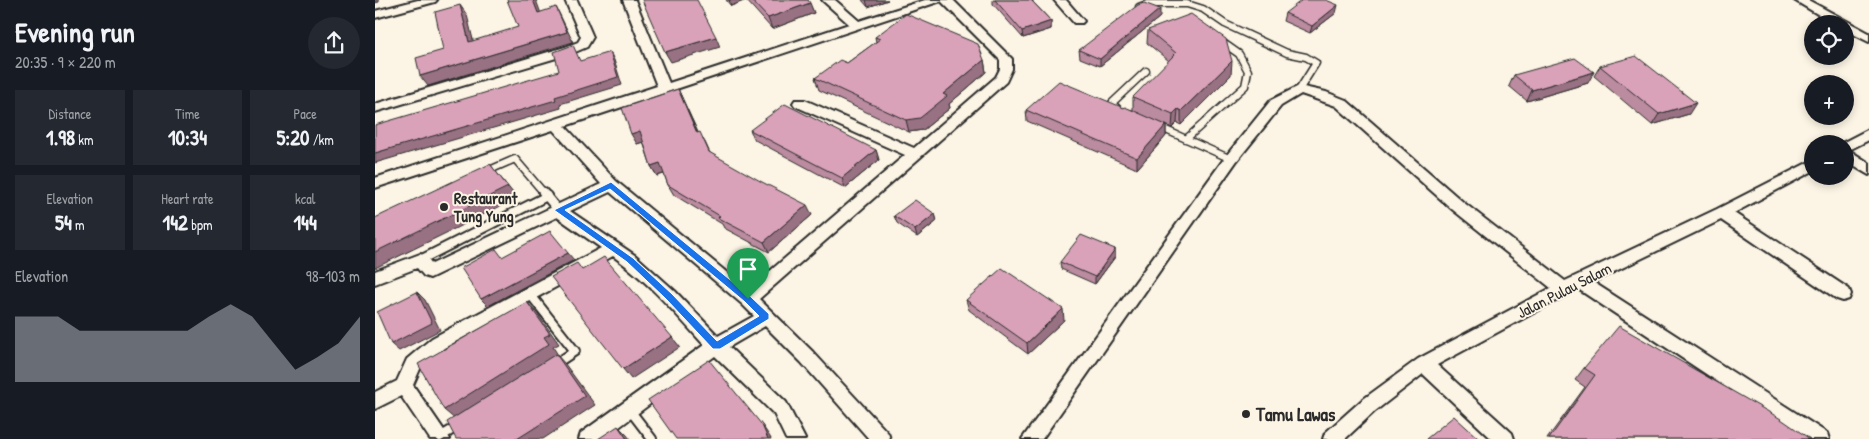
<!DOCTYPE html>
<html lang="en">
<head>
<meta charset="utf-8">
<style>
	:root { --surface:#171b24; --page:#242831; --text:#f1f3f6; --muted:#9ea1a6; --accent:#8c9099 }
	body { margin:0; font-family:"Patrick Hand",sans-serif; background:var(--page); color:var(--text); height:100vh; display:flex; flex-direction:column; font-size:19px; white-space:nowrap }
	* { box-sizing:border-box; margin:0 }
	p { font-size:16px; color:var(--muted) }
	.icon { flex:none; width:28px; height:28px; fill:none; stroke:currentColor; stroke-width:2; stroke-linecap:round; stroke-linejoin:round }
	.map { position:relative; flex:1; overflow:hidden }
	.drawer { display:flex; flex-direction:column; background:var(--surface); width:375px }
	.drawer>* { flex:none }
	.tools { position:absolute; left:1429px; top:15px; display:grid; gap:10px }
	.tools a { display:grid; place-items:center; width:50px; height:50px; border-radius:50%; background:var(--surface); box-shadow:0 2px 8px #0003; font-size:25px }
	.pin { position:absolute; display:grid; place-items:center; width:42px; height:42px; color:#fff; margin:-51px -21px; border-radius:50% 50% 50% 0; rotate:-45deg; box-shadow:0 0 5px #0007 }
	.pin .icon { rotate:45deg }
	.round { display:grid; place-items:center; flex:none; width:52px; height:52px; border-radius:26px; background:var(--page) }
	.overview { display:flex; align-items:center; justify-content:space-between; height:85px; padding:0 15px }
	h1 { font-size:28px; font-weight:700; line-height:38px }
	.figures { display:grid; grid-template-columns:repeat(3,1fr); gap:8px; height:85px; padding:5px 15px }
	.figures div { display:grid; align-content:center; border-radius:0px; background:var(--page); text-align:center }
	.figures b { font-size:21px; font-weight:700 }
	.figures small { font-size:14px; font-weight:400 }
	.figures p { font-size:14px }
	.chart { height:140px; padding:10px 15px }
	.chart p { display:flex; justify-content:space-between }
	.chart svg { width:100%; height:90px; margin-top:5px; fill:var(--accent); opacity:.7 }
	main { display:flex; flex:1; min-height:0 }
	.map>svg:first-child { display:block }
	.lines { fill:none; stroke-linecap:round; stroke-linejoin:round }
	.service-far1-casing { stroke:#2b2b2b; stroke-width:9 }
	.service-casing { stroke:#2b2b2b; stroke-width:12 }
	.minor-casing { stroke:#2b2b2b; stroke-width:4 }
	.service-far1 { stroke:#fcf5e5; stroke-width:6 }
	.service { stroke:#fcf5e5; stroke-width:8 }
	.minor { fill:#fcf5e5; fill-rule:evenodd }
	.wall { fill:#bb8b9f; stroke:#2b2b2b }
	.shaded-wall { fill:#987182; stroke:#2b2b2b }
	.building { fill:#d9a2b9; stroke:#2b2b2b }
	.route { fill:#1a73e8; stroke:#fff; fill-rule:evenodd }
	.poi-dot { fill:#2b2b2b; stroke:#fcf5e5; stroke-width:2 }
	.labels { text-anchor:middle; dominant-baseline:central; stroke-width:4; stroke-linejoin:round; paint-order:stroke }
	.poi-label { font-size:16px; font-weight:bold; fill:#2b2b2b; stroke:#fcf5e5; text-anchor:start }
	.street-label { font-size:16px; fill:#2b2b2b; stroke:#fcf5e5 }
	.near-poi-label { font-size:19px; font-weight:bold; fill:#2b2b2b; stroke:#fcf5e5; text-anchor:start }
</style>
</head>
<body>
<main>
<section class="drawer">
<div class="overview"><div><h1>Evening run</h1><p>20:35 · 9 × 220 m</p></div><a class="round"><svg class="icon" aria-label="share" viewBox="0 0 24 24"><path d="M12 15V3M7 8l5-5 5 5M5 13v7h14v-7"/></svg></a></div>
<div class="figures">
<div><p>Distance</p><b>1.98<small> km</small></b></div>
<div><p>Time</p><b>10:34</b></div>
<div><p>Pace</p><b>5:20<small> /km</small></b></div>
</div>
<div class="figures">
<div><p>Elevation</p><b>54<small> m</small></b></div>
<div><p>Heart rate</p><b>142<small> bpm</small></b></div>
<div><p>kcal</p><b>144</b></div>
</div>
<div class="chart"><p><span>Elevation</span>98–103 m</p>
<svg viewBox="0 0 160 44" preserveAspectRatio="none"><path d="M0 44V12L10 12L20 12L30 19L40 19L50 19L60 19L70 19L80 19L90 12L100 6L110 12L120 25L130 38L140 32L150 25L160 12V44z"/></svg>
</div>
</section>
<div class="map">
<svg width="1494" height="439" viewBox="0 0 1494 439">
	<rect width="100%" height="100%" fill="#fcf5e5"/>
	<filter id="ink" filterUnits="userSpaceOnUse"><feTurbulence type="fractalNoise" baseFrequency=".02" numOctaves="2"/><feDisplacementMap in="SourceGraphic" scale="10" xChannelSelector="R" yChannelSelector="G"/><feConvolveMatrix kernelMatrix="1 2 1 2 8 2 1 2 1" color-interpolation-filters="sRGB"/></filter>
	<g filter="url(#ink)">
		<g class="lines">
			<g class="service-far1-casing">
				<g id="service-far1">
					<polyline points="764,7 772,4 812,4 828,9 850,24 912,53 931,57 941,63 924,90"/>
					<polyline points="744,110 737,103 771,71"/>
					<polyline points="782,126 856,159"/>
					<polyline points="811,139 870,86 873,71 864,54 847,42"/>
					<polyline points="110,172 140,159 169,193"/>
				</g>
			</g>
			<g class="service-casing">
				<g id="service">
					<polyline points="168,192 183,210"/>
					<polyline points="45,260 172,196"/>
					<polyline points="155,294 200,351 179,365"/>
					<polyline points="254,409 277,439"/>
					<polyline points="65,437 85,425"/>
				</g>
			</g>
			<g class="minor-casing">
				<g id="minor">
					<polygon points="43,0 62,0 60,2 0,18 0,11"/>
					<polygon points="190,0 202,0 218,37 212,47 198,53 0,112 0,104 190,47 203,42 206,37"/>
					<path d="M248 0H260L294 83 474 24 447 0H460L484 21 550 0H578L637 59V69L631 82 384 299 438 352 513 433 515 439H494L426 362 390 326 354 347 411 402 430 439H411L399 414 340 356 228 439H204L206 433 329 345C301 314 272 280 238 256L69 348 45 369 38 385 75 439H55L26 396 0 409V392L22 381 32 359 57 338 226 248 182 217 55 278 49 276 42 268 0 284V271L45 254 51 256 57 264 226 184 178 130 0 188V178L282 86ZM566 1 625 60V69L621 77 539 148 430 100H420L418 103 420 106 530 155 373 290 241 181 190 126ZM235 192 367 304 379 316 343 336 300 291 261 256 195 211Z"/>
					<polygon points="679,0 691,0 709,21 707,23 699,23"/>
					<polygon points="1419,0 1433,0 1494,33 1494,42 1470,30 1470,24 1459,24"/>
					<polygon points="924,86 951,92 971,100 1088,202 1190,281 1342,209 1438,160 1438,171 1359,213 1474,289 1476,294 1474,299 1468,301 1462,299 1346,220 1218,282 1452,433 1454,439 1429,439 1203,289 1062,365 1137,433 1139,439 1117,439 1048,374 999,412 970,439 948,439 950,433 987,400 1043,359 1176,288 1078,210 961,106 926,94 906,106 861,162 667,439 647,439 851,156 896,100"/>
					<polygon points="1494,129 1494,140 1474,150 1494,163 1494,175 1470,161 1470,144 1465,144"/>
				</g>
			</g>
			<use href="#service-far1" class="service-far1"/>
			<use href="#service" class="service"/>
			<use href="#minor" class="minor"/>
		</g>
		<g class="wall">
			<polygon points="351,0 433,0 439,13 397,29 371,0 356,6"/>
			<polygon points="487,0 513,0 493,7"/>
			<polygon points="618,0 658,0 658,2 676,21 676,29 648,38 618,4"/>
			<polygon points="910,13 961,13 935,33 908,21"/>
			<polygon points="785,17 725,66 705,58 704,50"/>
			<polygon points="773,30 856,75 806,125 802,123 797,128 791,125 791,136 762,169 652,121 651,110 749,108 758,110 758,97 794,61 772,43"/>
			<polygon points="500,37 609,60 611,72 574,104 575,108 548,130 534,132 444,90 440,78 472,63 501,42"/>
			<polygon points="1225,66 1314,114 1277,125 1219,76"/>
			<polygon points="1139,75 1213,83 1152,101 1134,86"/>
			<polygon points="303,89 323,133 330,142 335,153 437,215 394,252 349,228 347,224 299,195 293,185 289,174 282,176 276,166 268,142 262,144"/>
			<polygon points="375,130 501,150 504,160 470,188 380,140"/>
			<polygon points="560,214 562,221 542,237 522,223 519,216"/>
			<polygon points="740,249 740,257 720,284 686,269 685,262"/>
			<polygon points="591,300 689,320 653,354 594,310"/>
			<polygon points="1209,368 1435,439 1172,439 1210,387 1200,380"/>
		</g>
		<g class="shaded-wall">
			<polygon points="0,0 4,0 4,2 0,3"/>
			<polygon points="158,0 161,0 169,22 163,13"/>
			<polygon points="354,0 371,0 356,6"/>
			<polygon points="491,0 513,0 493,7"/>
			<polygon points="435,3 439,13 397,29 393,18"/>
			<polygon points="85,5 92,15 101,52 94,42"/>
			<polygon points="963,5 961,13 935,33 937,26"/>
			<polygon points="181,7 186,17 198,42 53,86 45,76 192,32"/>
			<polygon points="785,9 785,17 725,66 725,59"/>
			<polygon points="676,21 676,29 648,38 647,31"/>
			<polygon points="341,37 345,47 296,62 290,52"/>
			<polygon points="235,52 239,60 247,85 185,104 186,108 0,163 0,153 180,97"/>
			<polygon points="609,60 611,72 574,104 575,108 548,130 534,132 531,120 568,94"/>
			<polygon points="857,61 856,75 806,125 806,111"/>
			<polygon points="1219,72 1213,83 1152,101 1157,90"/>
			<polygon points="303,89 308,100 328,143 322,133"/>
			<polygon points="1321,103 1314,114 1277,125 1284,114"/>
			<polygon points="803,109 802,123 797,128 798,114"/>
			<polygon points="791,125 791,136 762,169 762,158"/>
			<polygon points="265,131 271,141 262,144 256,134"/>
			<polygon points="501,150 504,160 470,188 467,178"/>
			<polygon points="285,163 291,173 282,176 276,166"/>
			<polygon points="115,164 142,198 0,268 0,252"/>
			<polygon points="432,205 437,215 394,252 389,242"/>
			<polygon points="560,214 562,221 542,237 540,230"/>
			<polygon points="740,249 740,257 720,284 720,277"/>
			<polygon points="193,253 199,260 113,306 106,299"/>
			<polygon points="42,292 50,300 65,330 24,351 16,344"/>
			<polygon points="152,302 162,313 184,344 178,347 183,355 182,355 190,364 220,405 168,439 142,439 81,420 69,410 169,337"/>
			<polygon points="688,309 689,320 653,354 652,343"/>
			<polygon points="297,337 305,347 256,379 248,369"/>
			<polygon points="387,425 395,437 396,439 393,439"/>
			<polygon points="243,426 252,435 255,439 252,439"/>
		</g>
		<g class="building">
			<polygon points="132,0 158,0 163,13 181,7 192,32 45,76 41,58 68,50 60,12 85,5 94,42 143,27"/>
			<polygon points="267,0 322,0 341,37 290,52"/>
			<polygon points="376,0 433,0 435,3 393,18"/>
			<polygon points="620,0 656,0 676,21 647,31"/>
			<polygon points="927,0 951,0 963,5 937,26 910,13"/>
			<polygon points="769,3 785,9 725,59 704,50 763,5"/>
			<polygon points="531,14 603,44 609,60 568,94 572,96 545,118 531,120 440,78 465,60 472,63 505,39 500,37"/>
			<polygon points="816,14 851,39 857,61 806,111 803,109 798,114 758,97 801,53 773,30"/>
			<polygon points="198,45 205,61 235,52 243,77 180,97 181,100 0,153 0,125 184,71 179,52"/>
			<polygon points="1261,56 1321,103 1284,114 1225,66"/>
			<polygon points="1200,58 1219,72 1157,90 1139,75"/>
			<polygon points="684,81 749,108 750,107 791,125 762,158 651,110"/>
			<polygon points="303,89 322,133 325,132 334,152 387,182 432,205 389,242 343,218 345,216 293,185 285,163 276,166 265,131 256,134 247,108"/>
			<polygon points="410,104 501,150 467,178 375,130"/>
			<polygon points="115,164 133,187 0,252 0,218"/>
			<polygon points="540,200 560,214 540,230 519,216"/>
			<polygon points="175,231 193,253 106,299 86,268 121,249 127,257"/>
			<polygon points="706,235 740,249 720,277 685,262"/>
			<polygon points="229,257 297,337 248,369 176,277 202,263 207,270"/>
			<polygon points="627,268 688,309 652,343 591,300"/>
			<polygon points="42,292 57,323 16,344 2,312"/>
			<polygon points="152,302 175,334 169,337 174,344 69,410 43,364"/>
			<polygon points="1244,326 1406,419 1435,439 1174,439 1220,375 1209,368"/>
			<polygon points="181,354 210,396 142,439 81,439 72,422"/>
			<polygon points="334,360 387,425 393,439 301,439 273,400"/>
			<polygon points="1079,416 1104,439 1051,439"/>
			<polygon points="243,426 252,439 223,439"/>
		</g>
	</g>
	<path class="route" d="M236 182 376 297 394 314V319L345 349H338L291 299 252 262 179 210ZM235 189 370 302 384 316 342 341 297 294 258 258 190 210Z"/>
	<g class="poi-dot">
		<circle cx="69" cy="207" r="5"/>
		<circle cx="871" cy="414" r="5"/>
	</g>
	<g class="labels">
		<g class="poi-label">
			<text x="79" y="198">Restaurant<tspan x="79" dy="18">Tung Yung</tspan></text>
		</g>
		<g class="street-label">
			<text transform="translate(1189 290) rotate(-27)">Jalan Pulau Salam</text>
		</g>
		<g class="near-poi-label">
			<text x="881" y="414">Tamu Lawas</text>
		</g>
	</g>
</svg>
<div class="tools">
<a><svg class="icon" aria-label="locate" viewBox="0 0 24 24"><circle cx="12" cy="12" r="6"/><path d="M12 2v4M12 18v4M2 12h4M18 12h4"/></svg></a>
<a>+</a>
<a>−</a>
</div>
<div class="pin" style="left:373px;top:299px;background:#1e9e55"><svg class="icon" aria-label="arrive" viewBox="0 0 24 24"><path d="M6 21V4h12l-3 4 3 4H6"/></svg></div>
</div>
</main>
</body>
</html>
